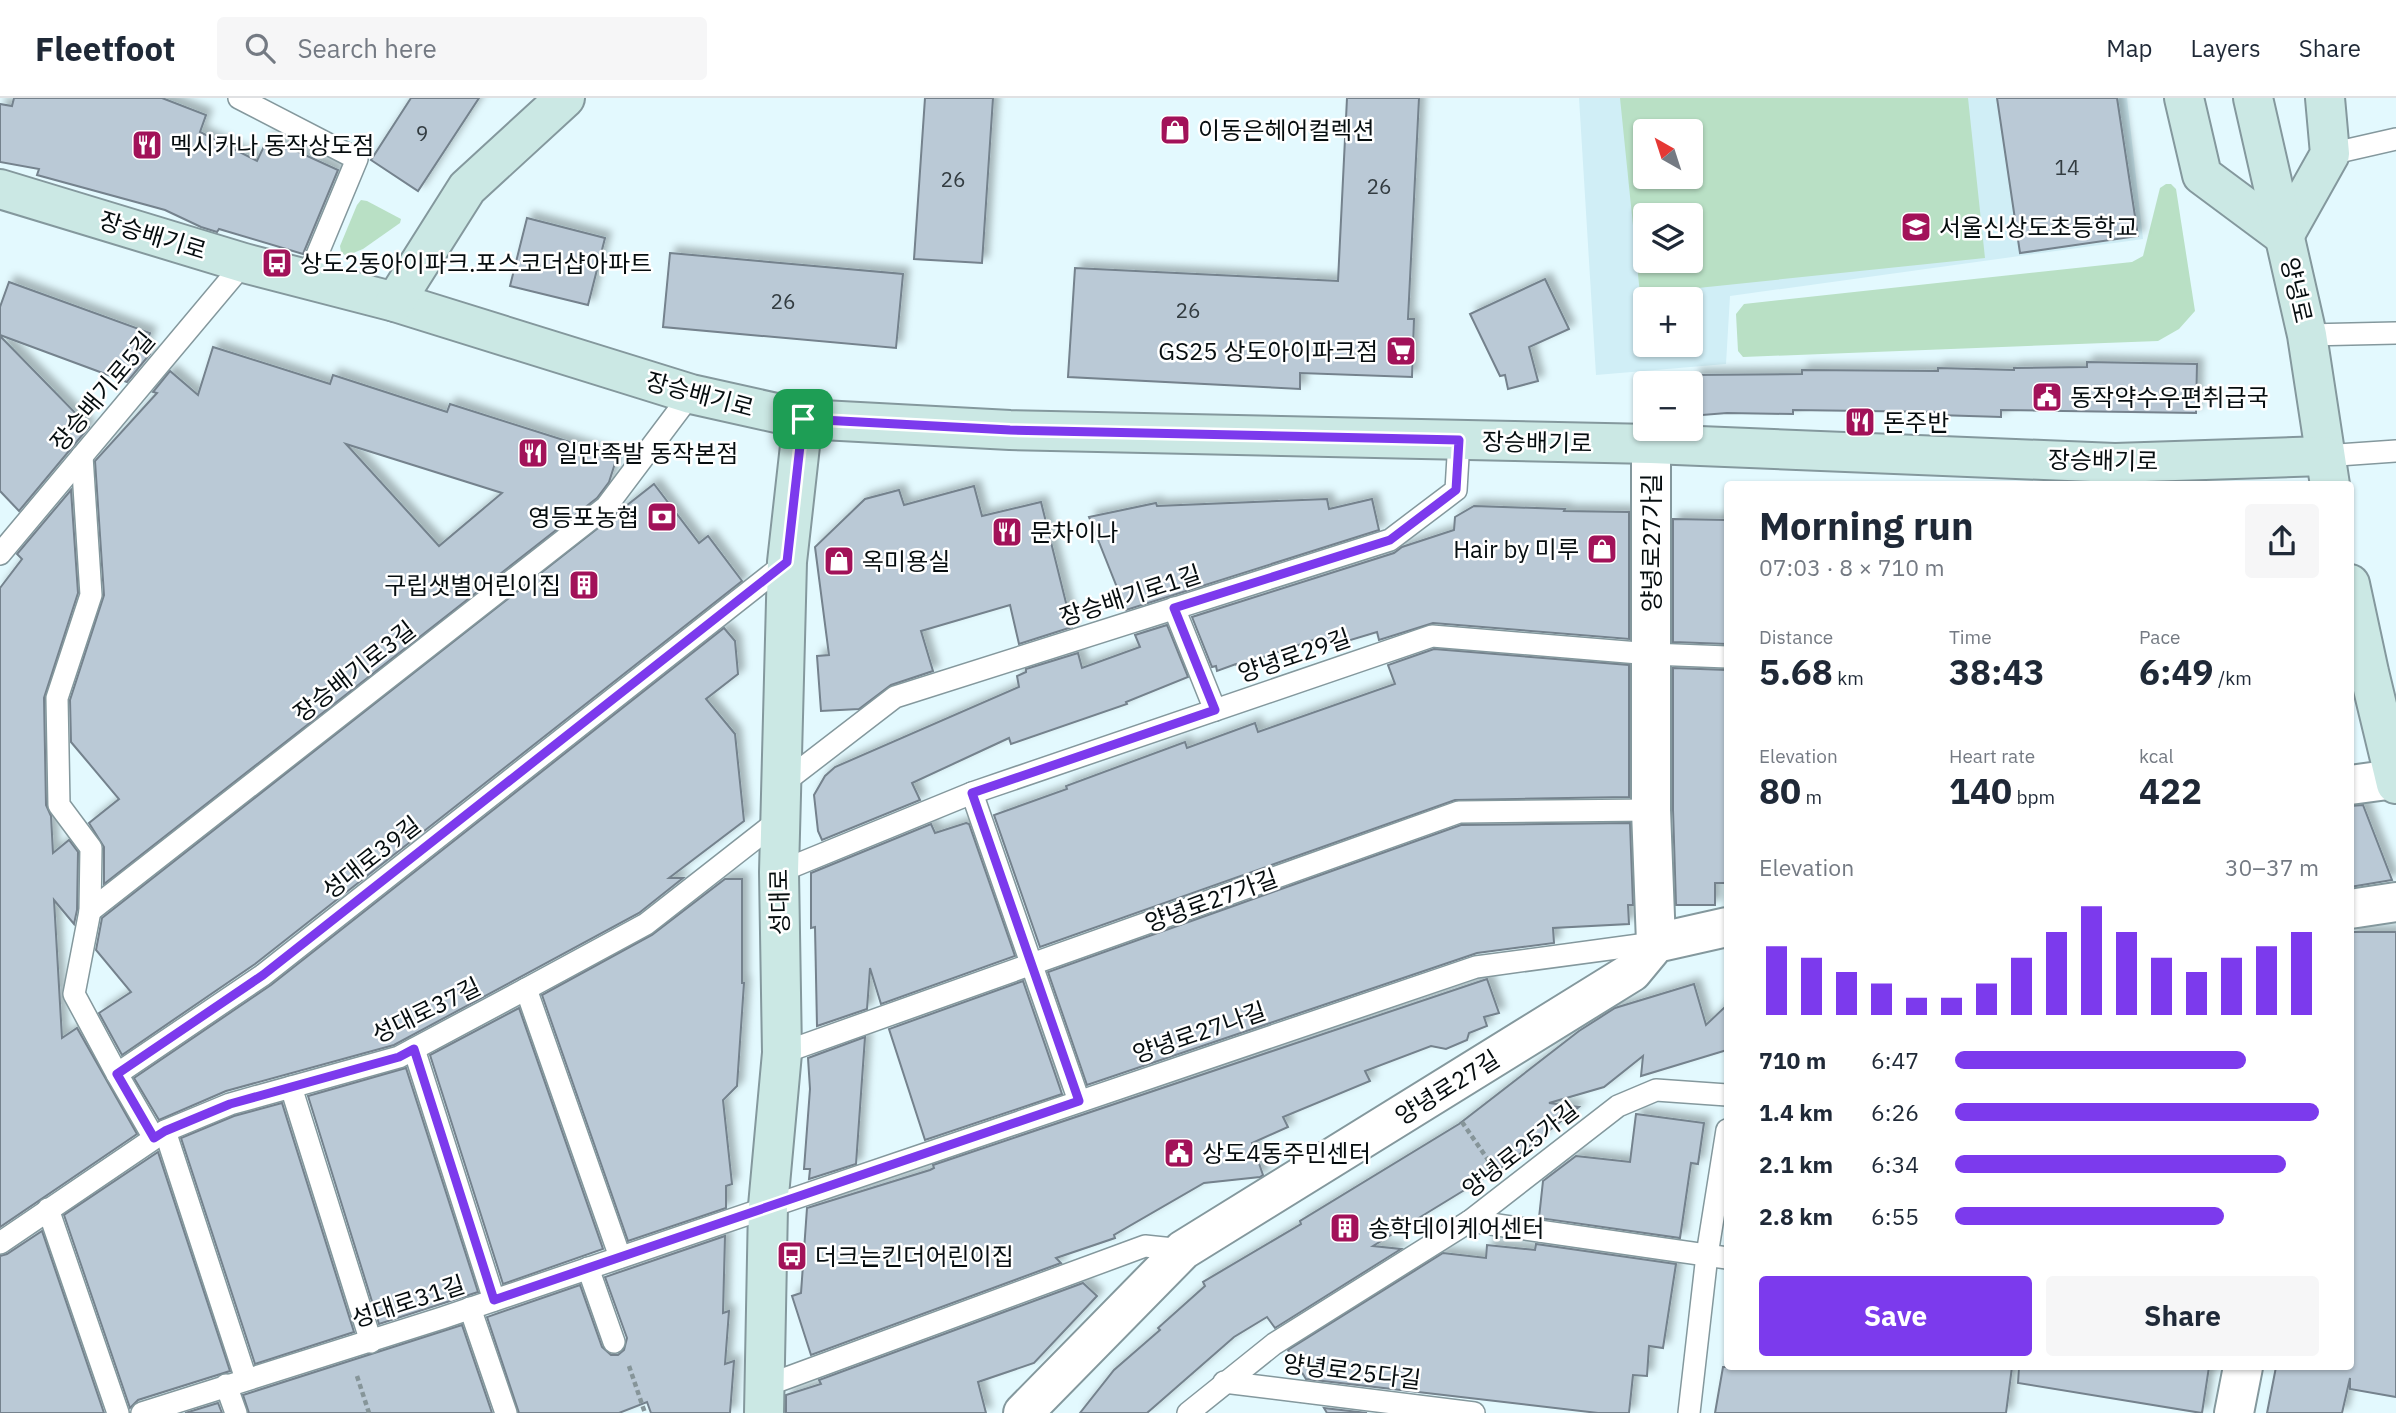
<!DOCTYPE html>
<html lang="en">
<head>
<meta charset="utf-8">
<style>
	:root { --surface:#fff; --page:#f6f6f7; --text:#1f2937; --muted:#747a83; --line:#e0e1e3; --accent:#7c3aed }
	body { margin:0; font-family:"IBM Plex Sans","Noto Sans KR",sans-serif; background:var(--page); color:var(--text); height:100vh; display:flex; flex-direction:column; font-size:26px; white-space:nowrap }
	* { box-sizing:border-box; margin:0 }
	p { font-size:23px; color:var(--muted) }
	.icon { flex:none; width:38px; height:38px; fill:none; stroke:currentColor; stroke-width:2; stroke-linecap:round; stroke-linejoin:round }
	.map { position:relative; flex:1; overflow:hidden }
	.details { position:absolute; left:1724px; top:383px; width:630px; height:889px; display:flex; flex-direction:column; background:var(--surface); border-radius:7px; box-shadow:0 2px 5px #0004 }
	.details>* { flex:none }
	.needle { width:46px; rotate:321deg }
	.fabs { position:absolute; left:1633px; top:21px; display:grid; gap:14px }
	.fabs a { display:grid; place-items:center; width:70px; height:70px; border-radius:7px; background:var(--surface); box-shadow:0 2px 5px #0004; font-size:35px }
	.pin { position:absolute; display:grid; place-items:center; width:60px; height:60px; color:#fff; margin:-30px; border-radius:14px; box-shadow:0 4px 10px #0006 }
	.round { display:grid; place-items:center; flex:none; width:74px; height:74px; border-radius:7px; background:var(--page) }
	.headline { display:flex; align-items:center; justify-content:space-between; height:119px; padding:0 35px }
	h1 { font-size:38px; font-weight:700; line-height:52px }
	.figures { display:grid; grid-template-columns:repeat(3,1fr); gap:10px; height:119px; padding:7px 35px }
	.figures div { display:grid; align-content:center }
	.figures b { font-size:35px; font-weight:700 }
	.figures small { font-size:19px; font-weight:400 }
	.figures p { font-size:19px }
	.chart { height:196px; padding:14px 35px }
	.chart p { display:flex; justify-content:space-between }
	.chart svg { width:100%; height:126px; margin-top:7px; stroke:var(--accent); stroke-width:6 }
	.action { display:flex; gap:14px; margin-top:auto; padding:14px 35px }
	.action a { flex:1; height:80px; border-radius:7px; background:var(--accent); color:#fff; font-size:28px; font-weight:700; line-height:80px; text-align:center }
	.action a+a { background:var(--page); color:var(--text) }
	ul { padding:0 35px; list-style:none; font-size:23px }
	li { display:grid; grid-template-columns:112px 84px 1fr; align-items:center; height:52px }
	li i { height:18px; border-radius:9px; background:var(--accent) }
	header { display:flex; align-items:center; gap:42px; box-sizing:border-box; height:98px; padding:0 35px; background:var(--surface); border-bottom:2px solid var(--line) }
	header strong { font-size:33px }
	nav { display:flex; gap:38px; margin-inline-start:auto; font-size:24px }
	.search { width:490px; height:63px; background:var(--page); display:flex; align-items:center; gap:18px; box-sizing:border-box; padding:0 24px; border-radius:7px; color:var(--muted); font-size:26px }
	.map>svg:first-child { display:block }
	.built { fill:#d0eef6; fill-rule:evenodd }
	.green { fill:#b9e0c5; fill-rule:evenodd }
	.building { fill:#bac9d6; stroke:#74828d; stroke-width:2; fill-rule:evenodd; filter:url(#shadow) }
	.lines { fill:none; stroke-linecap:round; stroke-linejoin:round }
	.lane-casing { stroke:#84989d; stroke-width:24 }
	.street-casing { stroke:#84989d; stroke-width:42 }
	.secondary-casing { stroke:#84989d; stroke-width:42 }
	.path { stroke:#869599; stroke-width:4.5; stroke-dasharray:5 3.5; stroke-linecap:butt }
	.lane { stroke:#fff; stroke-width:21 }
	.street { stroke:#fff; stroke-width:38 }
	.secondary { stroke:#cbe8e4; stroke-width:38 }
	.route-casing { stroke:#fff; stroke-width:14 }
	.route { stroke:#7c3aed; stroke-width:9 }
	.labels { text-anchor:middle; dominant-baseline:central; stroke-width:5; stroke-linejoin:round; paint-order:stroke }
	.number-label { font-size:21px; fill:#333c41 }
	.poi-label { font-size:24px; fill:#060d0f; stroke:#fff; text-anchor:start }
	.street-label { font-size:24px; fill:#060d0f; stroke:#fff }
</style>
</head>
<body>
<header>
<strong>Fleetfoot</strong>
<div class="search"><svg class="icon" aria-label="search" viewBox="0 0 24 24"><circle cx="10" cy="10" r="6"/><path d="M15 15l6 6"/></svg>Search here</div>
<nav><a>Map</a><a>Layers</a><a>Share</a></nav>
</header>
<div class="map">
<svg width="2396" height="1315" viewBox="0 0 2396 1315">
	<defs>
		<filter id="shadow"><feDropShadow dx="6" dy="-6" stdDeviation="3.5" flood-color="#0004"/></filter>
	</defs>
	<rect width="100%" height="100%" fill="#e3f9fe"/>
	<path class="built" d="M1579 0H2127L2143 141 1730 198 1726 266 1596 277ZM1645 33H1690V79H1645ZM1645 117H1690V163H1645ZM1645 201H1690V247H1645Z"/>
	<g class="green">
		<path d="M1620 0H1968L1985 160 1640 196ZM1645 33H1690V79H1645ZM1645 117H1690V163H1645Z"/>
		<polygon points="2166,86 2171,86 2176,91 2195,213 2179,231 2158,243 1743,259 1738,253 1736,216 1744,206 2132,164 2143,158 2160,90"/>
		<polygon points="361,102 367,103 401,121 400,125 363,151 346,158 341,154 340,148 357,107"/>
	</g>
	<g class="building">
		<polygon points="14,0 162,0 206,17 200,34 257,63 268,40 338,72 303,156 219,131 217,134 201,129 165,112 37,77 39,71 0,64 0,6 12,8"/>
		<polygon points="411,0 479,0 418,93 371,62"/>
		<polygon points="925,0 993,0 982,165 914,161"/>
		<polygon points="1347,0 1419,0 1408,221 1414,221 1412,279 1300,275 1300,291 1068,279 1075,170 1338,183"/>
		<polygon points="1997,0 2117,0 2138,138 2020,155"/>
		<polygon points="527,120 605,140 588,207 510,188"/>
		<polygon points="670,155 903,176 896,250 663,229"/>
		<polygon points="1545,181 1569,231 1529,249 1538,283 1508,291 1505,277 1500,278 1470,216"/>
		<polygon points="9,184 150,235 144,251 150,256 127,284 0,237 0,209"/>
		<polygon points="0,238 89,329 19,413 0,393"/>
		<path d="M213 249 330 286 333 277 447 314 450 306 617 359 609 384 597 400 104 786V749L89 725 119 701 71 644 70 602 104 497 95 363 157 295 153 294 170 273 198 297ZM346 346 502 395 439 448Z"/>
		<polygon points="2087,264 2197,266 2196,315 2001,312 2001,319 1937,317 1937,314 1793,312 1793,316 1727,315 1690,318 1690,287 1694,287 1694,277 1802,276 1802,272 1938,273 1938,270 2014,272 2014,270 2087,269"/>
		<polygon points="654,386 699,445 708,438 742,483 255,866 122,957 99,915 131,894 96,852 102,820"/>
		<polygon points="974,388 982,418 1041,404 1072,529 1019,546 1010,507 921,533 933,573 891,587 859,611 821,613 817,558 829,557 815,449 865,401 899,392 904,407"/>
		<polygon points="71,392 78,495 44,600 46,707 51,718 53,755 69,742 78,754 77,812 74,826 54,802 62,940 77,930 137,1036 0,1129 0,490 22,461 17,456"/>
		<polygon points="1327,401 1329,411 1372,401 1379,432 1126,512 1089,419 1156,405 1157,408"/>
		<polygon points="1474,408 1565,411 1564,413 1629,414 1629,541 1433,525 1379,542 1377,534 1334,547 1334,545 1325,548 1322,539 1237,568 1236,566 1217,573 1216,568 1212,569 1192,519 1394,455 1402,449 1454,432 1455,419"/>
		<polygon points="1673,421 1727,422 1727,546 1673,544"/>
		<polygon points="1167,527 1188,579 1126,604 1127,606 1011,646 1009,640 912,685 920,702 822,742 818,733 814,697 825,678 835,669 1019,589 1017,578 1026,574 1026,571 1078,555 1082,570 1140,549 1135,537"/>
		<polygon points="724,530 735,543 738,576 706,601 735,636 744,723 669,780 683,780 639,815 394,947 226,993 159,1022 134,980 271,887"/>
		<polygon points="1434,551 1629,567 1629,699 1455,702 1040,849 994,717 1067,691 1066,688 1185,644 1187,650 1255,625 1258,634 1395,586 1388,567"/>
		<polygon points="1673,570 1727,572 1727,785 1715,785 1715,807 1676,807 1673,712"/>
		<polygon points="2363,707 2392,782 2350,789 2350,708"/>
		<polygon points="966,725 969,726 1015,858 881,906 870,870 867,911 817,928 815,829 811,830 811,775 931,726 935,735"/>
		<polygon points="1630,725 1633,807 1628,807 1629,826 1553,830 1554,845 1477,855 1087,987 1048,874 1461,727"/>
		<polygon points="725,781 742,781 742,885 744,885 737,988 723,1002 732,1086 726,1088 726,1110 628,1143 542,897 652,837"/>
		<polygon points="2350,834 2396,834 2396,1299 2350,1291 2350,1280 2342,1315 2267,1315 2276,1269 2350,1269"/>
		<polygon points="1487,881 1499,915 1484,919 1487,928 1469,935 1467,942 1446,951 1431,948 1365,973 1370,983 1283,1019 1288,1029 1252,1045 1263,1077 1260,1079 1204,1085 1114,1137 1115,1140 1056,1160 1061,1165 811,1257 792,1198 801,1195 807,1110 930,1072 934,1070 933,1067"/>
		<polygon points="1023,883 1062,996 925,1042 889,931"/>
		<polygon points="1694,886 1706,927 1727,907 1727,952 1641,978 1643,958 1604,989 1549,1005 1579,1009 1507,1066 1373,1148 1401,1151 1275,1230 1267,1219 1234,1239 1147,1315 1080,1315 1114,1272 1160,1232 1158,1230 1205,1188 1203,1184 1301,1126 1300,1123 1459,1026 1579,933 1615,910"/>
		<polygon points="519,910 603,1151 503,1186 430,957"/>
		<polygon points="865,939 856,1066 809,1081 810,1071 804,1071 810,991 808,960"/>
		<polygon points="406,970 478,1194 379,1226 308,998"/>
		<polygon points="282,1005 354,1234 255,1266 181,1040 234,1018"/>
		<polygon points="1636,1016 1704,1025 1698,1066 1691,1065 1680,1140 1539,1120 1543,1083 1576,1058 1630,1064"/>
		<polygon points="158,1054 230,1273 138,1302 130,1310 64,1117"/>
		<polygon points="42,1133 104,1315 0,1315 0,1158 7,1156"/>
		<polygon points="725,1138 723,1215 729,1213 725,1266 734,1263 730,1315 651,1315 647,1304 619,1315 519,1315 487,1219 580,1187 602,1249 611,1257 618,1257 624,1252 627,1240 605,1179"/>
		<polygon points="1536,1146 1676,1166 1663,1250 1649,1248 1647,1278 1633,1277 1629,1315 1598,1315 1306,1281 1288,1252 1443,1155 1486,1160 1487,1147 1535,1152"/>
		<polygon points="1083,1185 1097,1198 1034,1265 978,1284 986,1315 786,1315 786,1297 821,1286 819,1282"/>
		<polygon points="462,1227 492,1315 249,1315 243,1297"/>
		<polygon points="1723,1269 2012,1269 2006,1315 1715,1315"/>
		<polygon points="2019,1269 2209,1269 2202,1315 2018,1285"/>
		<polygon points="218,1305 222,1315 185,1315"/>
		<polygon points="1324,1310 1367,1315 1327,1315"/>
	</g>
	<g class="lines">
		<g class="lane-casing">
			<g id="lane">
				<polyline points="239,0 357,61 307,181"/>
				<polyline points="2330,56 2396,41"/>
				<polyline points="2307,237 2396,235"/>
				<polyline points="82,358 91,497 57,600 59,707 91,750 90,813 74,896 117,976 263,877 787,464"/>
				<polyline points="2324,358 2396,353"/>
				<polyline points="0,456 244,165"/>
				<polyline points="1174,510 1215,612"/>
				<polyline points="782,686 895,599 1390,442 1456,392 1459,342"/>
				<polyline points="972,695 1079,1003"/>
				<polyline points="779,774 972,695 1432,538 1651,556 1727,559"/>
				<polyline points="90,813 606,409 691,296"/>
				<polyline points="526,891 620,1159"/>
				<polyline points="414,951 494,1202"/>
				<polyline points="782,955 1459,714 1651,712"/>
				<polyline points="117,976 154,1040"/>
				<polyline points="291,989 371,1244"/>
				<polyline points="165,1033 246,1281"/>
				<polyline points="48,1111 118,1315"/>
				<polyline points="1470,1123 1727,1160"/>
				<polyline points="0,1145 165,1033 230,1006 399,959 526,891 646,826 780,721"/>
				<polyline points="588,1170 614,1244"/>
				<polyline points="470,1210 506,1315"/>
				<polyline points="1224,1284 1474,1315"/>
				<polyline points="226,1287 236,1315"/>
				<polyline points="765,1288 1145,1148 1183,1152"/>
				<polyline points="142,1315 442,1220 1476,869 1654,845"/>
				<polyline points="1188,1315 1274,1246 1470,1123 1618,1008 1656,992 1727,997"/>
				<polyline points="1689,1315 1707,1157 1727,1032"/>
			</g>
		</g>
		<g class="street-casing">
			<g id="street">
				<polyline points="1651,346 1651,712 1656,845"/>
				<polyline points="2350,687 2394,681"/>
				<polyline points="2350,811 2396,804"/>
				<polyline points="1023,1315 1183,1152 1632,874 1656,845 1727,829"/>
				<polyline points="2234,1315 2243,1269"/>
			</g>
		</g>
		<g class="secondary-casing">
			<g id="secondary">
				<polyline points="2184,0 2202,77 2284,138 2330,56 2325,0"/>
				<polyline points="2253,0 2307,237 2330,387"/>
				<polyline points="0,91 244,165 395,204 691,296 803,321 1010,332 1651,346 2115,365 2324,358"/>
				<polyline points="395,204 467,90 565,0"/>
				<polyline points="2350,486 2369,574 2396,686"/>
				<polyline points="764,1315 768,1108 782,955 779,774 787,464 803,321"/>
			</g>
		</g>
		<g class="path">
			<polyline points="1462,1024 1493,1069"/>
			<polyline points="629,1268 645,1315"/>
			<polyline points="357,1278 369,1315"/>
		</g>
		<use href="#lane" class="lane"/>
		<use href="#street" class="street"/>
		<use href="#secondary" class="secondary"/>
	</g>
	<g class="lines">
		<g class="route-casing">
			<polygon id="route" points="803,321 1010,332 1459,342 1456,392 1390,442 1174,510 1215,612 972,695 1079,1003 494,1202 414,951 399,959 230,1006 165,1033 154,1040 117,976 263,877 787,464"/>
		</g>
		<use href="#route" class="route"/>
	</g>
	<defs>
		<g id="shop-square" transform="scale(1.575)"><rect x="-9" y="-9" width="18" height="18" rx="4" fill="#a21259" stroke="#fff"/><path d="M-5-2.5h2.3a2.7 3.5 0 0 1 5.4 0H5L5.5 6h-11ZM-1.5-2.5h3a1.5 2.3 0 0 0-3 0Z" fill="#fff"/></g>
		<g id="restaurant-square" transform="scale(1.575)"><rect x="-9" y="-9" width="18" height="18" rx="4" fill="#a21259" stroke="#fff"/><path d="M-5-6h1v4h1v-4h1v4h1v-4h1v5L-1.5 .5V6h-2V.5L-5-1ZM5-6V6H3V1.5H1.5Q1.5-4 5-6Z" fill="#fff"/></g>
		<g id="school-square" transform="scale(1.575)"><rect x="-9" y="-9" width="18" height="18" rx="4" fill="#a21259" stroke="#fff"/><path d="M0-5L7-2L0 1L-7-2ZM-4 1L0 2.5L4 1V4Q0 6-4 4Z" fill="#fff"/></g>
		<g id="bus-square" transform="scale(1.575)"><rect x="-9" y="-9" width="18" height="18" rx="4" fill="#a21259" stroke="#fff"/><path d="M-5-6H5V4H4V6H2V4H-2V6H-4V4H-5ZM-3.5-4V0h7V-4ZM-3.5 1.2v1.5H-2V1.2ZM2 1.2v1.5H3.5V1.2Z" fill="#fff"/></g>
		<g id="supermarket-square" transform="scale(1.575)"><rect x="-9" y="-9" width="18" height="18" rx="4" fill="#a21259" stroke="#fff"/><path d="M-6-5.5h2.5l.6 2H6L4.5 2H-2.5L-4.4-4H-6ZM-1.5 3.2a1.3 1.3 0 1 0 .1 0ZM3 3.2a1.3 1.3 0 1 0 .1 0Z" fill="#fff"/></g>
		<g id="civic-square" transform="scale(1.575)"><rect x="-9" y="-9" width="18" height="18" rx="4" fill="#a21259" stroke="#fff"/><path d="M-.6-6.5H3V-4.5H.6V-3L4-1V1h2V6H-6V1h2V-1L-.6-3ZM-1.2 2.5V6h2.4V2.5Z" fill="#fff"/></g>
		<g id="bank-square" transform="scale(1.575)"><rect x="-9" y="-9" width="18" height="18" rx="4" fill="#a21259" stroke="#fff"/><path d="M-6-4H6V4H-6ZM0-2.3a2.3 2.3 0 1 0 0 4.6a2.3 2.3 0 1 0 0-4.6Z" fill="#fff"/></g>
		<g id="building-square" transform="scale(1.575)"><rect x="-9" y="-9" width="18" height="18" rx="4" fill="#a21259" stroke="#fff"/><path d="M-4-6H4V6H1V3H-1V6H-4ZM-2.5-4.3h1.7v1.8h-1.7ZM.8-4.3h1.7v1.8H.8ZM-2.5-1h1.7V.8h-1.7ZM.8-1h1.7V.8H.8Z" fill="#fff"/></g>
	</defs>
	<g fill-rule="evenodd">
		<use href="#shop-square" x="1175" y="32"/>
		<use href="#restaurant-square" x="147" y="47"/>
		<use href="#school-square" x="1916" y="129"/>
		<use href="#bus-square" x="277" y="165"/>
		<use href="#supermarket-square" x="1401" y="253"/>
		<use href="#civic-square" x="2047" y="299"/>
		<use href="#restaurant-square" x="1860" y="324"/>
		<use href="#restaurant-square" x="533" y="355"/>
		<use href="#bank-square" x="662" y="419"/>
		<use href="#restaurant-square" x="1007" y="434"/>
		<use href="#shop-square" x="1602" y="451"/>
		<use href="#shop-square" x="839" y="463"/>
		<use href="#building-square" x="584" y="487"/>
		<use href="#civic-square" x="1179" y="1055"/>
		<use href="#building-square" x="1345" y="1130"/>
		<use href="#bus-square" x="792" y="1158"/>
	</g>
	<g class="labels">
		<g class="number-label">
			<text x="422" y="35">9</text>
			<text x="2067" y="69">14</text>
			<text x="953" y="81">26</text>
			<text x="1379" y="88">26</text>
			<text x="783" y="203">26</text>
			<text x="1188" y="212">26</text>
		</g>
		<g class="poi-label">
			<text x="1198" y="32">이동은헤어컬렉션</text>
			<text x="170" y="47">멕시카나 동작상도점</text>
			<text x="1939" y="129">서울신상도초등학교</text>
			<text x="300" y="165">상도2동아이파크.포스코더샵아파트</text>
			<text x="1378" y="253" text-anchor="end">GS25 상도아이파크점</text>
			<text x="2070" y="299">동작약수우편취급국</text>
			<text x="1883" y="324">돈주반</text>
			<text x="556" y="355">일만족발 동작본점</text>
			<text x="639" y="419" text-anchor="end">영등포농협</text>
			<text x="1030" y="434">문차이나</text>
			<text x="1579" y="451" text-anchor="end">Hair by 미루</text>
			<text x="862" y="463">옥미용실</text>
			<text x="561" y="487" text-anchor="end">구립샛별어린이집</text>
			<text x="1202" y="1055">상도4동주민센터</text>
			<text x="1368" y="1130">송학데이케어센터</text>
			<text x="815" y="1158">더크는킨더어린이집</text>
		</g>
		<g class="street-label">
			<text transform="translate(153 137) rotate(17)">장승배기로</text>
			<text transform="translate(2297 192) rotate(77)">양녕로</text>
			<text transform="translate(102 293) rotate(-50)">장승배기로5길</text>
			<text transform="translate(700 296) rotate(15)">장승배기로</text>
			<text transform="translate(1537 344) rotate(1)">장승배기로</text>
			<text transform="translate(2103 362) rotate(1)">장승배기로</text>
			<text transform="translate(1651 445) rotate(-90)">양녕로27가길</text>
			<text transform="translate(1130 497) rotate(-18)">장승배기로1길</text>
			<text transform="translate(1294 557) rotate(-19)">양녕로29길</text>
			<text transform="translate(354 573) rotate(-38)">장승배기로3길</text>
			<text transform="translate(371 759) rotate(-38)">성대로39길</text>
			<text transform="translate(1211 802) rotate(-20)">양녕로27가길</text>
			<text transform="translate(779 804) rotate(-91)">성대로</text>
			<text transform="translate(426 912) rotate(-26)">성대로37길</text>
			<text transform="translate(1199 934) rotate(-19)">양녕로27나길</text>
			<text transform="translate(1447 989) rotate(-32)">양녕로27길</text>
			<text transform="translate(1520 1051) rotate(-38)">양녕로25가길</text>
			<text transform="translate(408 1203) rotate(-18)">성대로31길</text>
			<text transform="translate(1352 1273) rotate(7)">양녕로25다길</text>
		</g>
	</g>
</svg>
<div class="fabs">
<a><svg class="needle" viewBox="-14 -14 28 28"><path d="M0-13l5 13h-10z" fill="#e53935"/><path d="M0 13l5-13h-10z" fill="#747a83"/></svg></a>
<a><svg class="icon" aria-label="layers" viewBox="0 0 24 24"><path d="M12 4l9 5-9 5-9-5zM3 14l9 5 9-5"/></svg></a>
<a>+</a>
<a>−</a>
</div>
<div class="pin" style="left:803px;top:321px;background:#1e9e55"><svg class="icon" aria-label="arrive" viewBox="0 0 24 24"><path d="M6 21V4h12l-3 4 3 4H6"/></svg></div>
<section class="details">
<div class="headline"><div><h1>Morning run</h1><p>07:03 · 8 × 710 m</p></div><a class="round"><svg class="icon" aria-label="share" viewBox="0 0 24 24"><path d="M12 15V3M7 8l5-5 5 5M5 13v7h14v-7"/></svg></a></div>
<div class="figures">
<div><p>Distance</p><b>5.68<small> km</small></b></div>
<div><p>Time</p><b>38:43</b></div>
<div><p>Pace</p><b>6:49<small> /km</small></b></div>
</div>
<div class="figures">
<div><p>Elevation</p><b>80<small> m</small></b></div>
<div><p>Heart rate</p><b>140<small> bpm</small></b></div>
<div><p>kcal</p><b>422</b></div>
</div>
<div class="chart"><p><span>Elevation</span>30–37 m</p>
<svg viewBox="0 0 160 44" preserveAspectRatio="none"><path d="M5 44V20M15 44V24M25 44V29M35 44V33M45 44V38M55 44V38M65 44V33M75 44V24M85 44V15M95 44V6M105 44V15M115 44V24M125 44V29M135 44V24M145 44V20M155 44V15"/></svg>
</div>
<ul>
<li><b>710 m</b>6:47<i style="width:80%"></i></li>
<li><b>1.4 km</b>6:26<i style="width:100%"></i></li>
<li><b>2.1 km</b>6:34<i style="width:91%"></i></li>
<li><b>2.8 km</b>6:55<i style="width:74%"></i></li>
</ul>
<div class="action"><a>Save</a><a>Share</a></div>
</section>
</div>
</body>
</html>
